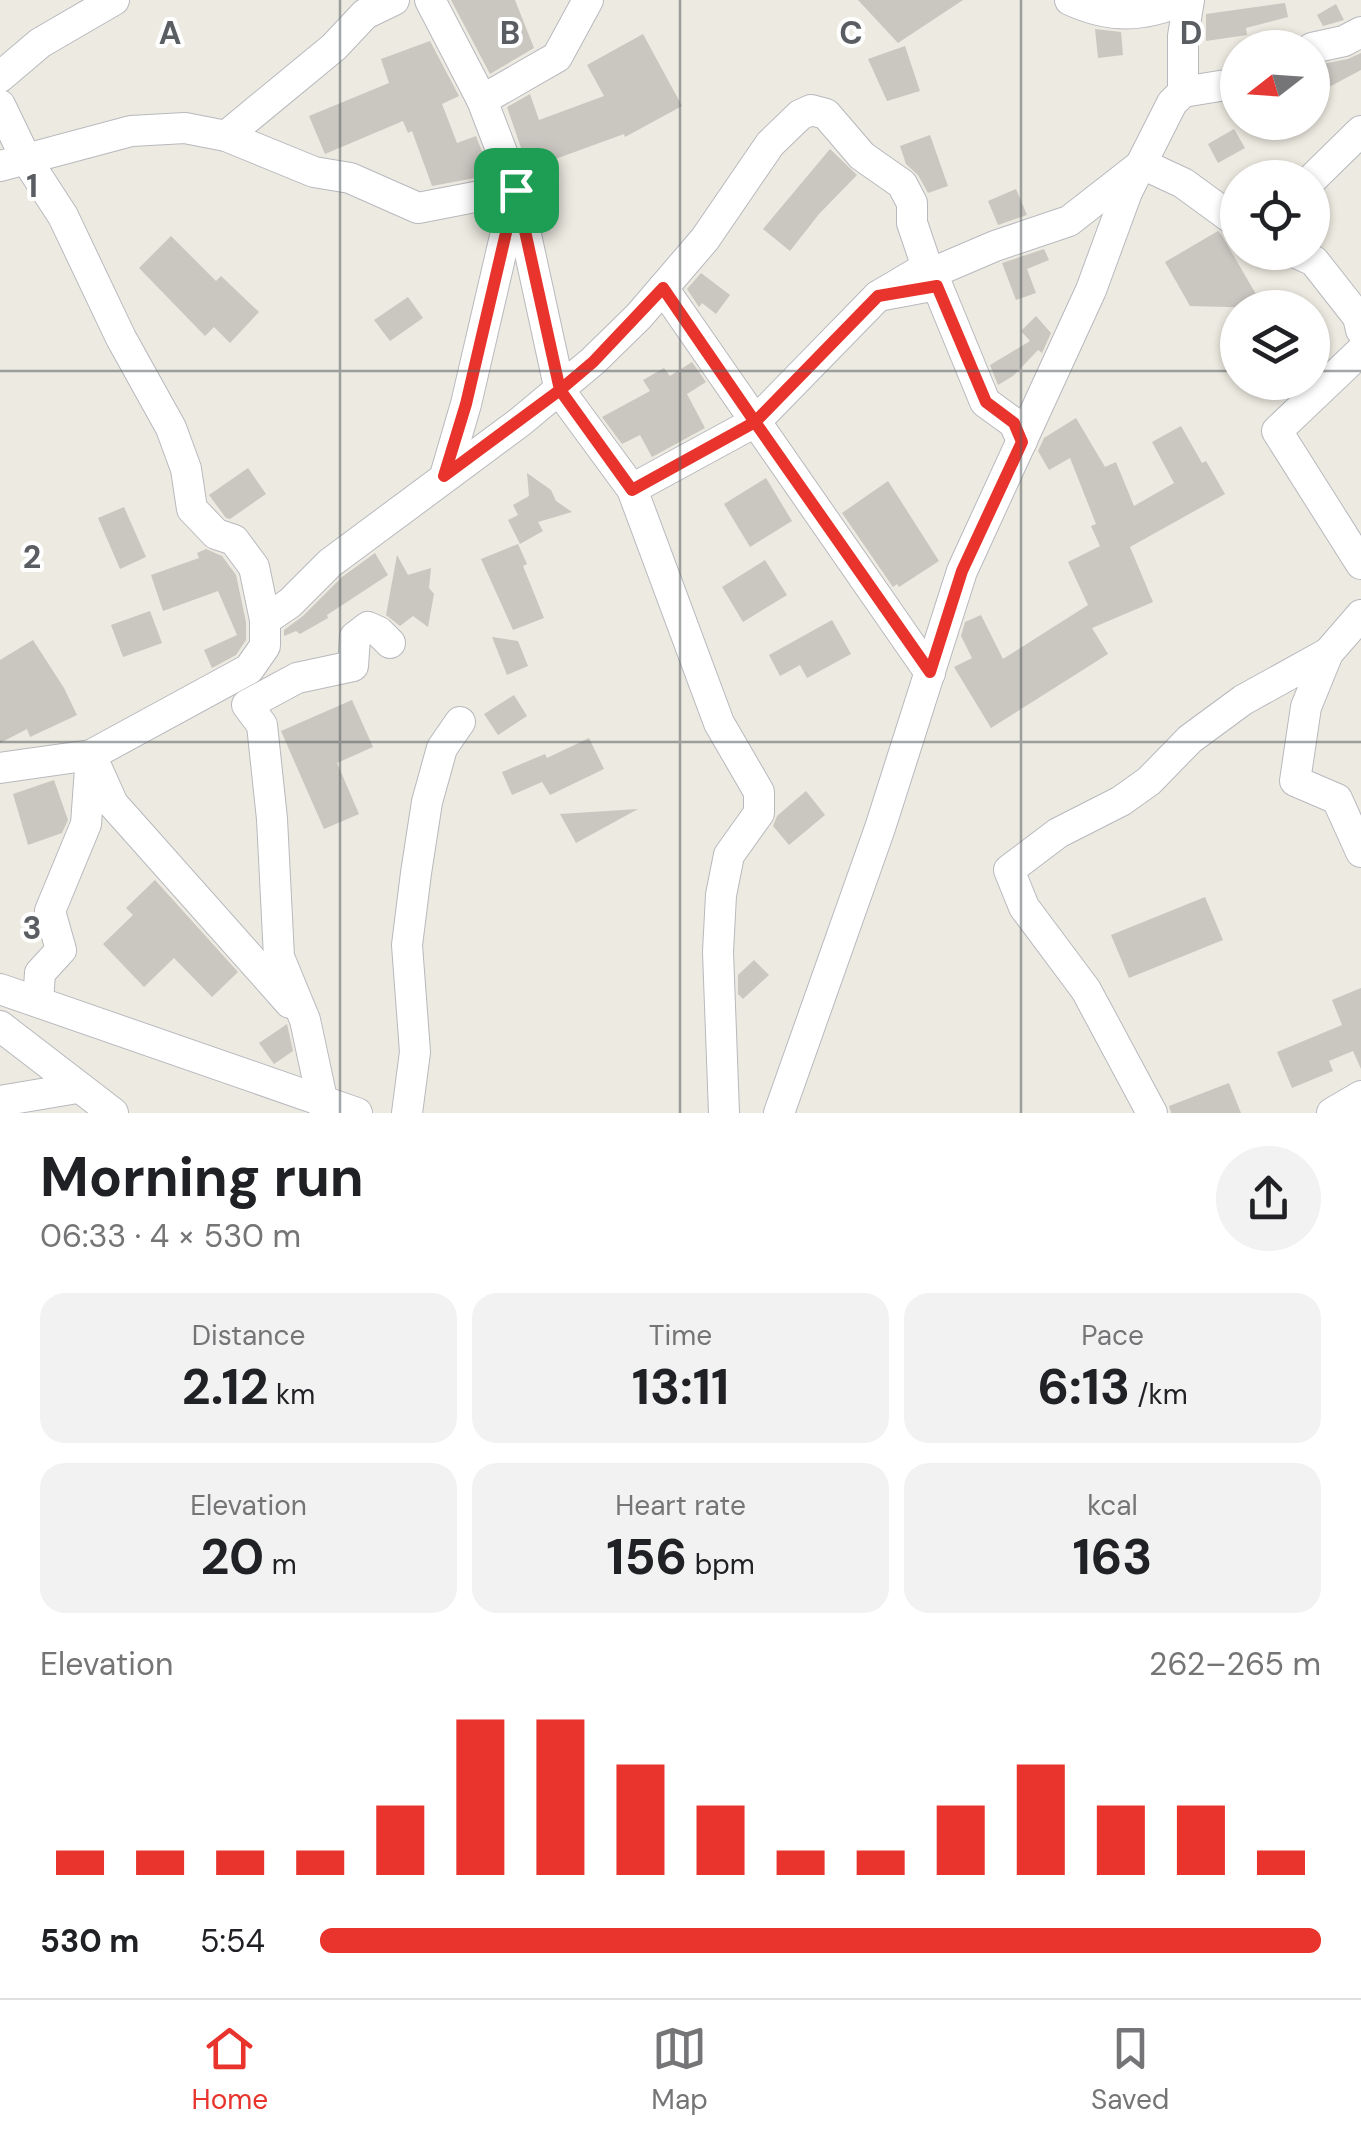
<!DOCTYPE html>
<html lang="en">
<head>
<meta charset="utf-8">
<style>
	:root { --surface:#fff; --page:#f2f2f2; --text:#202124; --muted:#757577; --line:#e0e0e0; --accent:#e8342c }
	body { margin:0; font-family:"DM Sans",sans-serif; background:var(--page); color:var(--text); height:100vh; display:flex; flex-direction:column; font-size:38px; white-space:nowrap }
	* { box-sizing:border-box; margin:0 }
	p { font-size:32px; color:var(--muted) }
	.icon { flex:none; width:55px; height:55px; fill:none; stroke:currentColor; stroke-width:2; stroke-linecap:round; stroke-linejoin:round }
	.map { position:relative; height:1113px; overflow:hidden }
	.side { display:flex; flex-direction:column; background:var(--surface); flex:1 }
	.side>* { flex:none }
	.needle { width:65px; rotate:253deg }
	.fabs { position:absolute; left:1220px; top:30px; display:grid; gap:20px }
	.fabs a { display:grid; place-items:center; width:110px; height:110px; border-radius:50%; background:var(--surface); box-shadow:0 2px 8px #0004; font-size:50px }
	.pin { position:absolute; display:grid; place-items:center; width:85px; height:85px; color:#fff; margin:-42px; border-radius:20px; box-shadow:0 5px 15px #0006 }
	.round { display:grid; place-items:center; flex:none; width:105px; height:105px; border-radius:52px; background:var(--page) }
	.overview { display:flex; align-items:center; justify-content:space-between; height:170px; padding:0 40px }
	h1 { font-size:55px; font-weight:700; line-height:75px }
	.stats { display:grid; grid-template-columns:repeat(3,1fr); gap:15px; height:170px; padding:10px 40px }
	.stats div { display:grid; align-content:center; border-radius:25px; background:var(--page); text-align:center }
	.stats b { font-size:50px; font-weight:700 }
	.stats small { font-size:28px; font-weight:400 }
	.stats p { font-size:28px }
	.chart { height:280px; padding:20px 40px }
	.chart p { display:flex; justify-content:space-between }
	.chart svg { width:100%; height:180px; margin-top:10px; stroke:var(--accent); stroke-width:6 }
	ul { padding:0 40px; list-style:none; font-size:32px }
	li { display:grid; grid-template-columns:160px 120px 1fr; align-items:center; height:75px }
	li i { height:25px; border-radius:12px; background:var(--accent) }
	.tab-bar { display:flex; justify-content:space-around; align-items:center; height:140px; border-top:2px solid var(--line); background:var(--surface); font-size:28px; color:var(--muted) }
	.tab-bar a { display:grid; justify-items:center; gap:5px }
	.tab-bar .active { color:var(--accent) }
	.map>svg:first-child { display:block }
	.building { fill:#cac6c0 }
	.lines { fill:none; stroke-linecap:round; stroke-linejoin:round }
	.minor-casing { stroke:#b7b9be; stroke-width:32 }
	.minor { stroke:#fff; stroke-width:30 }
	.route-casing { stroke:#fff; stroke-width:20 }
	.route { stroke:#e8342c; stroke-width:12 }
	.grid { fill:none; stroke:#5a5e62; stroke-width:2.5; stroke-opacity:0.55 }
	.grid-label { font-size:32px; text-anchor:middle; font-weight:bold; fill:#5a5e62; stroke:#fff; stroke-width:8; stroke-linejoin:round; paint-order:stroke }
</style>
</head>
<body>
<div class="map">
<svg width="1361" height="1113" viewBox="0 0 1361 1113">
	<rect width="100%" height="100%" fill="#edeae1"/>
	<g class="building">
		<polygon points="451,0 515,0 534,48 490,74"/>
		<polygon points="858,0 963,0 898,43"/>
		<polygon points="1285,3 1288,17 1246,28 1247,35 1206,41 1206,14"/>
		<polygon points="1336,4 1344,20 1323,26 1317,15"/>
		<polygon points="1095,29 1121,32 1123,55 1098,58"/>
		<polygon points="643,34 682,106 625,137 624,134 536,166 535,162 527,165 507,107 530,94 539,120 604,96 587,65"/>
		<polygon points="430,41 459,96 442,104 457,143 476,136 491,175 432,186 412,131 408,133 403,121 325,154 309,116 389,83 381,59"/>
		<polygon points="905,46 920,91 887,101 868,59"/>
		<polygon points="1361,53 1361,70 1312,96 1312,66 1348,59"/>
		<polygon points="1234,129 1245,148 1218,163 1208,144"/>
		<polygon points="930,135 948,186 928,193 918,175 906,164 900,146"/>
		<polygon points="830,149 857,175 819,214 790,251 763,229"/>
		<polygon points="1016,189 1027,215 998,225 988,201"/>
		<polygon points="1218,231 1221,234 1264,308 1190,306 1165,262"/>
		<polygon points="171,236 216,281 221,276 259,312 230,343 214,327 205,336 139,268"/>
		<polygon points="1044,249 1049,260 1027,269 1036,293 1016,300 1002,263"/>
		<polygon points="701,273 730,295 716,314 702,303 699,307 687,289"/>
		<polygon points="408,297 423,318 390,341 374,320"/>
		<polygon points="1036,316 1051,333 1042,353 1038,350 1013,376 998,385 990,365 1030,341 1021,331"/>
		<polygon points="692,362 706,382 687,394 705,428 652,457 640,435 622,444 602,417 650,391 643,380 664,368 670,376"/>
		<polygon points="1076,418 1105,467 1116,462 1134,506 1174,483 1152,442 1181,426 1202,463 1206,461 1225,494 1130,547 1153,602 1092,628 1108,654 991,728 954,667 972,658 961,636 965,622 981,615 1003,659 1088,605 1068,562 1100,546 1091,526 1096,524 1070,458 1049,470 1038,451 1044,438"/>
		<polygon points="248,468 266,494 230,519 226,518 209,495"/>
		<polygon points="527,473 551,490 556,501 572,512 538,522 543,531 520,544 508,520 518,515 513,505 529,496"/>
		<polygon points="766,478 792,521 750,547 724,504"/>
		<polygon points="888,481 939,561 899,587 897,584 893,587 842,513"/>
		<polygon points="124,507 146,557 120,569 98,518"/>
		<polygon points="518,544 527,564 523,566 544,618 513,630 481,559"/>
		<polygon points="206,549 222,556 236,575 246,622 246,640 236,655 212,668 204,650 237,635 218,591 163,611 151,575 199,558 197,553"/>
		<polygon points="375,553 388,575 327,615 328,618 300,634 296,631 284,636 284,630 303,616 342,577"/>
		<polygon points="397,555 408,575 431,568 429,588 434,594 428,627 413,616 400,626 386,615"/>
		<polygon points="765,560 787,595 743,622 722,587"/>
		<polygon points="150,611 162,643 123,657 111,625"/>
		<polygon points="832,620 851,654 807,678 800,665 780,676 769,655"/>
		<polygon points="492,637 518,641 528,666 507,675"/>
		<polygon points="33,640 64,688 77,715 30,737 27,729 0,743 0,660"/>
		<polygon points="514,695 527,716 498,735 484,714"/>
		<polygon points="352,700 373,747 337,763 359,814 324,829 281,731"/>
		<polygon points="589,738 604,769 550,795 542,782 512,795 502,772 545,754 547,758"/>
		<polygon points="54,780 68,820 62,833 28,845 13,794"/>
		<polygon points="806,791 825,815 789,845 773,826 777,816"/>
		<polygon points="638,809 576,843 560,814"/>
		<polygon points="155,880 238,972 212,997 174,958 144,987 103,944 133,915 126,908"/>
		<polygon points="1205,897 1223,940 1129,978 1111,935"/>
		<polygon points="754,960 769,975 743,999 738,994 738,975"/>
		<polygon points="1361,988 1361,1069 1353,1051 1329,1061 1333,1071 1292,1088 1277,1052 1342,1025 1332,1000"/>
		<polygon points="287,1024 293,1051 274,1064 259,1043"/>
		<polygon points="1229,1083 1241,1113 1171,1113 1169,1106"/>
	</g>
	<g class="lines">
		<g class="minor-casing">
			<g id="minor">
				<polyline points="430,0 482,100"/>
				<path d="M1070 0C1112 19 1142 17 1184 0"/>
				<polyline points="1312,48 1344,41 1361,32"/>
				<polyline points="0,77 40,43 114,0"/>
				<polyline points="1183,92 1238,83"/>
				<polyline points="0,105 26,159 63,216 121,338 171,428 186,469 192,509 216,534 234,540 254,567 265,620"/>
				<polyline points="226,136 334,47 365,14 394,0"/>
				<polyline points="0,166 131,131 185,128 226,136 314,172 350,178 418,208 516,189 560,391 632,489"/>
				<polyline points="1312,179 1361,131"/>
				<polyline points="1294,252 1314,261 1358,317 1361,330"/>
				<polyline points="663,288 930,673"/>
				<polyline points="1361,351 1277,431 1361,564"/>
				<polyline points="445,476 466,404 516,189 482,100 557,57 588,0"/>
				<polyline points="1361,615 1328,653 1306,707 1295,781 1337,799 1361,852"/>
				<polyline points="0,768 91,755 249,669 265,646 265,620 290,603 330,563 520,422 593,361 639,316 705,239 770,144 800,115 811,110 826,114 862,156 902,184 912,203 912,223 927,267 878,296 937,285 985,402 1014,423 1022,441"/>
				<polyline points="0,989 357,1113"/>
				<polyline points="38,1002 40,973 61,950 50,911 86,824 91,755 113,804 290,1003"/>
				<polyline points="0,1026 113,1113"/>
				<polyline points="0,1101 77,1088"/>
				<polyline points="325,1113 305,1020 279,957 272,819 262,725 247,705 297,678 353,666 355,637 368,627 379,632 390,643"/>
				<polyline points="407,1113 415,1052 407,945 416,873 427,802 442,748 460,722"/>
				<polyline points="724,1113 718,952 721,895 729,855 759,813 759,792 719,723 632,489 755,422 878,296 995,246 1069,221 1142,164 1183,183 1238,223"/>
				<polyline points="779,1113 880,828 962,571 1091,290 1127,192 1172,103 1183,92 1183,36 1189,0"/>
				<polyline points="1152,1113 1086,990 1024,907 1009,870 1058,833 1121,801 1149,781 1190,739 1243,700 1328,653"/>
				<polyline points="1332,1113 1361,1096"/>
			</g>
		</g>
		<use href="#minor" class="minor"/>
	</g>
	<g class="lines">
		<g class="route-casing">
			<polyline id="route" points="516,190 466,404 444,476 560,390 632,490 755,422 930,672 962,571 1022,442 1014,423 986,402 937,286 878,296 755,422 663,288 593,362 560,390 516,190"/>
		</g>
		<use href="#route" class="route"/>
	</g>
	<path class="grid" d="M340 0V1113M680 0V1113M1021 0V1113M0 371H1238M1312 371H1361M0 742H1361"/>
	<g class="grid-label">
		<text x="170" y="44">A</text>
		<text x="510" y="44">B</text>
		<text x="851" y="44">C</text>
		<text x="1191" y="44">D</text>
		<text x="32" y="197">1</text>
		<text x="32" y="568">2</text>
		<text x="32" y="939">3</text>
	</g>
</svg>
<div class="fabs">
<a><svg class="needle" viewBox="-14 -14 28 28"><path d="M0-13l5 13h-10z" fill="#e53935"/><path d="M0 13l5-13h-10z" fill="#757577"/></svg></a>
<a><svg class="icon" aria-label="locate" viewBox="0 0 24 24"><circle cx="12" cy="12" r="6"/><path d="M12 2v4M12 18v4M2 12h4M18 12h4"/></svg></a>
<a><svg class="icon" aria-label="layers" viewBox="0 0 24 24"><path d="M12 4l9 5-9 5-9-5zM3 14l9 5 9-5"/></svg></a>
</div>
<div class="pin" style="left:516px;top:190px;background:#1e9e55"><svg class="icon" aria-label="arrive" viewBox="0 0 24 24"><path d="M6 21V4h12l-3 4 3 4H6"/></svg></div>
</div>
<section class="side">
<div class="overview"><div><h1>Morning run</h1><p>06:33 · 4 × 530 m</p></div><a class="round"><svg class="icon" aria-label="share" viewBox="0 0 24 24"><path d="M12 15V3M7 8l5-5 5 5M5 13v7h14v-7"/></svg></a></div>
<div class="stats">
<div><p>Distance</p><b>2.12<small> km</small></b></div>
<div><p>Time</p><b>13:11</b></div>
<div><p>Pace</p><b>6:13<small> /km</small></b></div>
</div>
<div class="stats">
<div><p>Elevation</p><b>20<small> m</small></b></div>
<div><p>Heart rate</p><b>156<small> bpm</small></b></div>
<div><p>kcal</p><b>163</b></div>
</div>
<div class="chart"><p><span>Elevation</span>262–265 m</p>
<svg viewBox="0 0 160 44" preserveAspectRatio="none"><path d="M5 44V38M15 44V38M25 44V38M35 44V38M45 44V27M55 44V6M65 44V6M75 44V17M85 44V27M95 44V38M105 44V38M115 44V27M125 44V17M135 44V27M145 44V27M155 44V38"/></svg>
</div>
<ul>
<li><b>530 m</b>5:54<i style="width:100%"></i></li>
</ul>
</section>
<nav class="tab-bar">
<a class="active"><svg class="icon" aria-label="home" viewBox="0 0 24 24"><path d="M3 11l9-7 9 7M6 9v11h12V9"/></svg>Home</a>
<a><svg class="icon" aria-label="map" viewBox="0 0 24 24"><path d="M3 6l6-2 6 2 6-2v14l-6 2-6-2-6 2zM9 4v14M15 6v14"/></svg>Map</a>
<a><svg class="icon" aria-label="saved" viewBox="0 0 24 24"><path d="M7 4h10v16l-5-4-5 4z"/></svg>Saved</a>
</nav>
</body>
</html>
